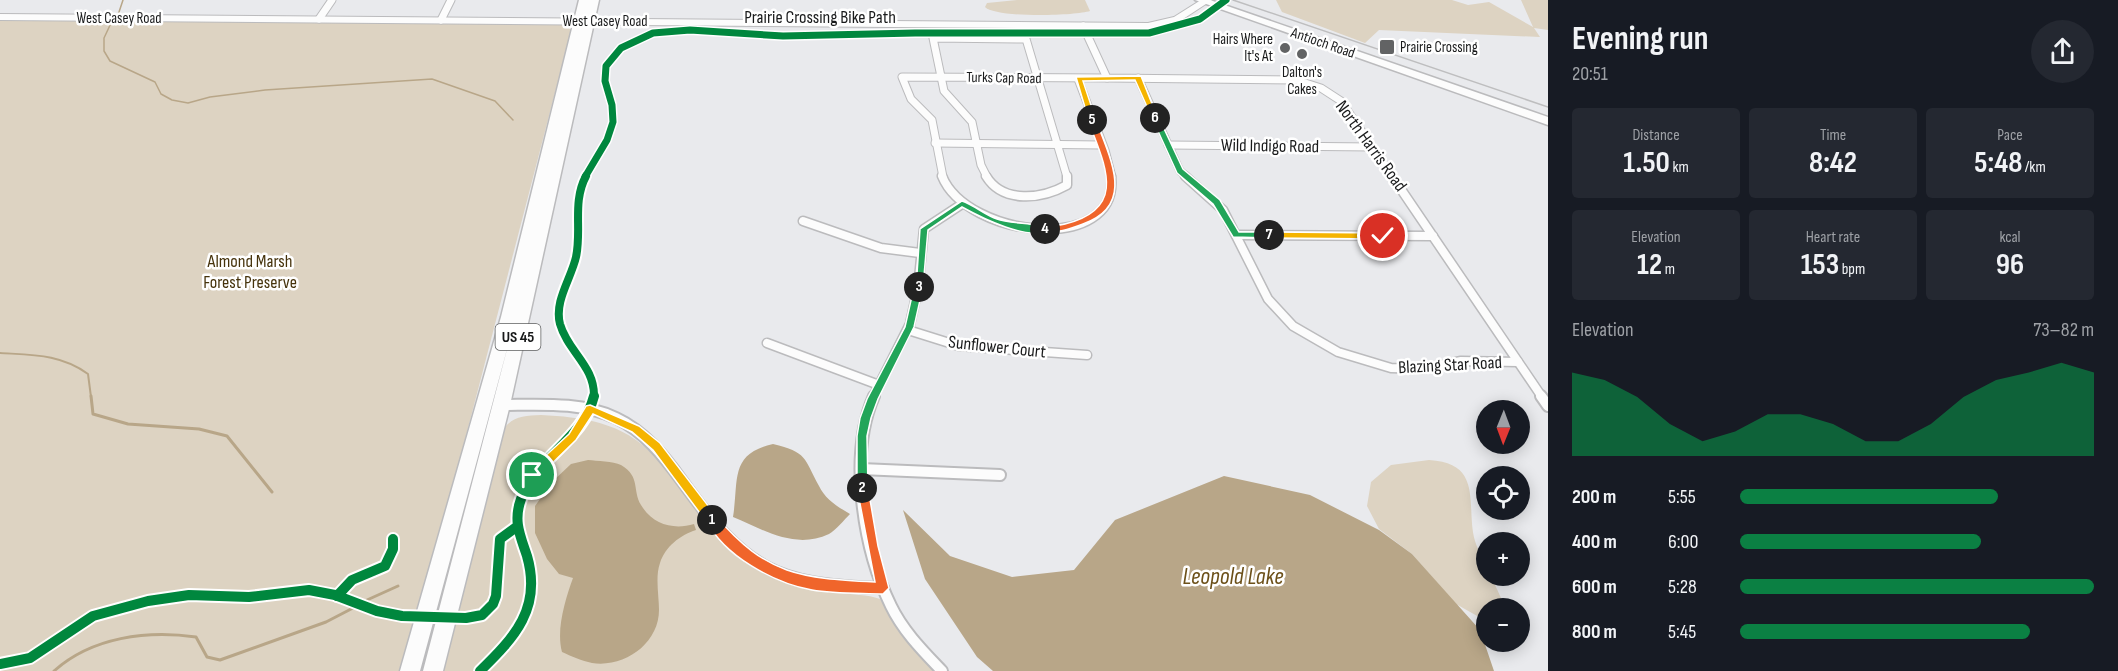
<!DOCTYPE html>
<html lang="en">
<head>
<meta charset="utf-8">
<style>
	:root { --surface:#171b24; --page:#242831; --text:#f1f3f6; --muted:#9ea1a6; --accent:#0b8043 }
	body { margin:0; font-family:"Sofia Sans Condensed",sans-serif; background:var(--page); color:var(--text); height:100vh; display:flex; flex-direction:column; font-size:22px; white-space:nowrap }
	* { box-sizing:border-box; margin:0 }
	p { font-size:20px; color:var(--muted) }
	.icon { flex:none; width:33px; height:33px; fill:none; stroke:currentColor; stroke-width:2; stroke-linecap:round; stroke-linejoin:round }
	.map { position:relative; flex:1; overflow:hidden }
	.panel { display:flex; flex-direction:column; background:var(--surface); width:570px }
	.panel>* { flex:none }
	.needle { width:39px; rotate:181deg }
	.tools { position:absolute; left:1476px; top:400px; display:grid; gap:12px }
	.tools a { display:grid; place-items:center; width:54px; height:54px; border-radius:50%; background:var(--surface); box-shadow:0 3px 15px #0003; font-size:30px }
	.pin { position:absolute; display:grid; place-items:center; width:51px; height:51px; color:#fff; margin:-26px; border:3px solid #fff; border-radius:50%; box-shadow:0 2px 6px #0007 }
	.km { position:absolute; width:30px; height:30px; margin:-15px; border-radius:50%; background:#222; color:#fff; font-size:16px; line-height:30px; text-align:center }
	.round { display:grid; place-items:center; flex:none; width:63px; height:63px; border-radius:32px; background:var(--page) }
	.overview { display:flex; align-items:center; justify-content:space-between; height:102px; padding:0 24px }
	h1 { font-size:33px; font-weight:700; line-height:45px }
	.stats { display:grid; grid-template-columns:repeat(3,1fr); gap:9px; height:102px; padding:6px 24px }
	.stats div { display:grid; align-content:center; border-radius:6px; background:var(--page); text-align:center }
	.stats b { font-size:30px; font-weight:700 }
	.stats small { font-size:16px; font-weight:400 }
	.stats p { font-size:16px }
	.chart { height:168px; padding:12px 24px }
	.chart p { display:flex; justify-content:space-between }
	.chart svg { width:100%; height:108px; margin-top:6px; fill:var(--accent); opacity:.7 }
	ul { padding:0 24px; list-style:none; font-size:20px }
	li { display:grid; grid-template-columns:96px 72px 1fr; align-items:center; height:45px }
	li i { height:15px; border-radius:8px; background:var(--accent) }
	main { display:flex; flex:1; min-height:0 }
	.map>svg:first-child { display:block }
	.green { fill:#ddd3c2 }
	.water { fill:#b8a688 }
	.lines { fill:none; stroke-linecap:round; stroke-linejoin:round }
	.stream-far2 { stroke:#b8a688; stroke-width:1.5 }
	.stream-far1 { stroke:#b8a688; stroke-width:2 }
	.stream { stroke:#b8a688; stroke-width:3 }
	.street-far2-casing { stroke:#bbbbbd; stroke-width:9 }
	.street-far1-casing { stroke:#bbbbbd; stroke-width:11 }
	.street-casing { stroke:#bbbbbd; stroke-width:14 }
	.secondary-casing { stroke:#bbbbbd; stroke-width:2 }
	.primary-casing { stroke:#bbbbbd; stroke-width:3 }
	.street-far2 { stroke:#fcfcfc; stroke-width:7 }
	.street-far1 { stroke:#fcfcfc; stroke-width:8 }
	.street { stroke:#fcfcfc; stroke-width:10 }
	.secondary { fill:#fcfcfc; fill-rule:evenodd }
	.primary { fill:#fcfcfc; fill-rule:evenodd }
	.rail { stroke:#bebebf; stroke-width:1.5 }
	.cycleway-far2-casing { stroke:#fff; stroke-width:10 }
	.cycleway-far1-casing { stroke:#fff; stroke-width:12 }
	.cycleway-casing { stroke:#fff; stroke-width:14 }
	.cycleway-far2 { stroke:#00873e; stroke-width:7 }
	.cycleway-far1 { stroke:#00873e; stroke-width:8 }
	.cycleway { stroke:#00873e; stroke-width:10 }
	.split-1 { fill:#f5b400; stroke:#fff; stroke-width:1.5 }
	.split-2 { fill:#f0652b; stroke:#fff; stroke-width:1.5 }
	.split-3 { fill:#22a559; stroke:#fff; stroke-width:1.5 }
	.split-4 { fill:#22a559; stroke:#fff; stroke-width:1.5 }
	.split-5 { fill:#f0652b; stroke:#fff; stroke-width:1.5 }
	.split-6 { fill:#f5b400; stroke:#fff; stroke-width:1.5 }
	.split-7 { fill:#22a559; stroke:#fff; stroke-width:1.5 }
	.split-8 { fill:#f5b400; stroke:#fff; stroke-width:1.5 }
	.poi-dot { fill:#626364; stroke:#fff; stroke-width:2 }
	.labels { text-anchor:middle; dominant-baseline:central; stroke-width:5; stroke-linejoin:round; paint-order:stroke }
	.far-street-label { font-size:15px; fill:#191a1b; stroke:#fff }
	.far-poi-label { font-size:15px; fill:#191a1b; stroke:#fff; text-anchor:end }
	.shield { fill:#fff; stroke:#5e5f5f; stroke-width:1.5 }
	.shield-label { font-size:16px; font-weight:bold; fill:#191a1b }
	.street-label { font-size:18px; fill:#191a1b; stroke:#fff }
	.park-label { font-size:18px; fill:#46330c; stroke:#fff }
	.near-water-label { font-size:24px; font-style:italic; fill:#6c5019; stroke:#fff }
</style>
</head>
<body>
<main>
<div class="map">
<svg width="1548" height="671" viewBox="0 0 1548 671">
	<rect width="100%" height="100%" fill="#e9eaed"/>
	<g class="green">
		<path d="M1017 0H1085L1090 11C1074 16 995 18 985 7L987 3Z"/>
		<polygon points="1276,0 1452,0 1468,5 1489,2 1533,27 1521,0 1548,0 1548,30 1534,28 1540,37 1379,30 1365,43 1282,12"/>
		<polygon points="0,18 559,24 568,26 571,31 405,671 0,671"/>
		<path d="M541 415C628 419 648 441 696 509 709 527 722 548 741 560 775 582 800 588 840 593 853 595 867 594 880 599L905 638 934 671H443L501 433C511 416 523 416 541 415Z"/>
		<path d="M1429 460C1485 463 1465 507 1475 541 1479 554 1486 562 1486 576H1491L1506 609H1486V621L1456 604 1412 554 1379 529 1367 506 1371 482 1391 465Z"/>
	</g>
	<g class="water">
		<path d="M773 444C807 452 804 458 819 486 825 499 838 507 850 514 844 520 836 530 829 534 795 550 764 530 733 517 739 480 729 454 773 444Z"/>
		<path d="M588 460C597 461 613 461 621 465 641 477 632 490 641 505 653 525 674 530 694 524L696 530C680 535 665 547 660 563 655 577 659 596 659 610 659 643 625 668 592 663 582 661 571 656 562 652 556 630 565 600 573 578L559 574 547 559 535 533V506L552 482 571 464Z"/>
		<polygon points="1224,476 1310,495 1379,530 1412,554 1480,630 1494,671 993,671 977,657 925,579 903,510 950,556 1012,577 1074,570 1115,520"/>
	</g>
	<g class="lines">
		<g class="stream-far2">
			<polyline points="118,15 123,0"/>
			<polyline points="112,21 104,38 104,51 110,61 155,82 161,94 172,100 188,103 210,97 265,90 432,79 495,101 513,120"/>
		</g>
		<path class="stream-far1" d="M0 353C32 355 61 354 88 374L91 397"/>
		<g class="stream">
			<polyline points="91,396 93,414 128,424 199,429 227,436 272,492"/>
			<polyline points="367,600 398,586"/>
			<path d="M54 671C92 637 147 630 196 637L207 657 220 660 326 622 353 608"/>
		</g>
		<g class="street-far2-casing">
			<g id="street-far2">
				<polyline points="319,19 332,0"/>
				<polyline points="441,20 451,0"/>
				<polyline points="1083,26 1107,78 1296,80 1321,88 1341,101 1393,177"/>
				<polyline points="1138,78 1180,171 1187,177"/>
				<polyline points="1078,79 1105,150 1112,177"/>
				<polyline points="935,143 1101,145"/>
				<polyline points="1168,145 1373,147"/>
				<polyline points="943,177 932,120 911,99 902,77 1107,78"/>
				<polyline points="987,177 981,165 972,122 944,91 933,38 1026,39 1067,177"/>
			</g>
		</g>
		<g class="street-far1-casing">
			<g id="street-far1">
				<path d="M942 176C967 238 1120 255 1111 176"/>
				<path d="M986 176C1003 204 1042 199 1067 185V176"/>
				<polyline points="1185,176 1223,210 1268,299 1293,326 1338,352 1391,368 1423,369 1461,361 1518,362"/>
				<polyline points="1392,176 1542,397"/>
				<polyline points="803,221 881,248 920,253"/>
				<polyline points="1237,235 1433,236"/>
				<polyline points="908,330 959,346 1087,355"/>
				<polyline points="767,343 879,385"/>
				<polyline points="873,397 910,324 918,288 924,229 962,204"/>
			</g>
		</g>
		<g class="street-casing">
			<g id="street">
				<path d="M874 396C848 455 863 549 891 606 903 631 923 651 942 671"/>
				<polyline points="1541,396 1548,406"/>
				<path d="M499 405C538 405 580 401 616 418 644 431 664 456 682 481 746 569 772 585 883 588"/>
				<polyline points="861,469 1000,475"/>
			</g>
		</g>
		<g class="secondary-casing">
			<polygon id="secondary" points="1201,0 1212,0 1180,21 1148,29 0,20 0,14 1148,23 1174,17"/>
		</g>
		<g class="primary-casing">
			<g id="primary">
				<polygon points="579,0 599,0 510,405 443,671 423,671 510,338 420,671 400,671 501,317"/>
				<polygon points="1195,0 1210,0 1548,117 1548,125"/>
			</g>
		</g>
		<use href="#street-far2" class="street-far2"/>
		<use href="#street-far1" class="street-far1"/>
		<use href="#street" class="street"/>
		<use href="#secondary" class="secondary"/>
		<use href="#primary" class="primary"/>
		<polyline class="rail" points="1233,0 1548,107"/>
		<g class="cycleway-far2-casing">
			<polyline id="cycleway-far2" points="585,177 607,140 613,122 612,105 605,81 606,66 621,48 653,33 690,30 783,36 915,33 1149,33 1200,19 1226,0"/>
		</g>
		<g class="cycleway-far1-casing">
			<path id="cycleway-far1" d="M586 176C572 202 582 230 576 257 571 279 554 301 560 324 568 352 595 366 594 397"/>
		</g>
		<g class="cycleway-casing">
			<g id="cycleway">
				<polyline points="337,596 352,580 385,566 393,549 393,539"/>
				<polyline points="0,664 30,658 93,616 148,601 189,595 249,597 309,590 335,595 377,611 402,616 466,618 482,615 493,604 496,596 500,539 515,528"/>
				<path d="M480 671C515 637 542 608 527 556 520 535 513 521 521 499 536 457 583 440 594 396"/>
			</g>
		</g>
		<use href="#cycleway-far2" class="cycleway-far2"/>
		<use href="#cycleway-far1" class="cycleway-far1"/>
		<use href="#cycleway" class="cycleway"/>
	</g>
	<polygon class="split-1" points="590,405 639,426 660,443 716,516 716,524 708,524 653,450 632,432 593,414 576,440 536,479 528,479 528,472 569,434 586,406"/>
	<path class="split-2" d="M862 483 868 488 878 546 889 588 883 594C860 593 835 594 812 590 774 583 724 556 706 520L708 516H716C767 576 801 578 875 582L857 488Z"/>
	<polygon class="split-3" points="919,283 923,287 914,327 878,399 871,418 867,436 868,488 862,493 857,488 857,436 860,418 867,399 905,327 914,287"/>
	<path class="split-4" d="M962 201C974 205 985 215 997 219 1010 224 1041 223 1049 229 1031 243 980 217 962 207L928 230 923 287 916 289 920 229Z"/>
	<path class="split-5" d="M1092 117 1096 120C1109 157 1137 205 1083 224 1070 229 1056 234 1042 231V227C1049 225 1057 226 1065 224 1129 208 1104 164 1088 120Z"/>
	<polygon class="split-6" points="1141,76 1158,119 1152,118 1135,80 1083,81 1096,120 1089,121 1076,77"/>
	<polygon class="split-7" points="1155,115 1159,118 1183,169 1220,200 1239,232 1269,232 1272,233 1272,238 1233,237 1213,204 1177,173 1152,118"/>
	<polygon class="split-8" points="1269,232 1383,233 1388,236 1383,239 1269,238 1264,235"/>
	<g class="poi-dot">
		<rect x="1379" y="39" width="16" height="16" rx="3"/>
		<circle cx="1285" cy="48" r="6"/>
		<circle cx="1302" cy="54" r="6"/>
	</g>
	<g class="labels">
		<g class="far-street-label">
			<text x="119" y="18">West Casey Road</text>
			<text x="605" y="21">West Casey Road</text>
			<text transform="translate(1323 43) rotate(19)">Antioch Road</text>
			<text transform="translate(1004 78) rotate(1)">Turks Cap Road</text>
		</g>
		<g class="far-poi-label">
			<text x="1273" y="39">Hairs Where<tspan x="1273" dy="17">It's At</tspan></text>
			<text x="1400" y="47" text-anchor="start">Prairie Crossing</text>
			<text x="1302" y="72" text-anchor="middle">Dalton's<tspan x="1302" dy="17">Cakes</tspan></text>
		</g>
		<rect class="shield" x="495.5" y="324" width="45" height="26" rx="4.5"/>
		<g class="shield-label">
			<text x="518" y="337">US 45</text>
		</g>
		<g class="street-label">
			<text x="820" y="17">Prairie Crossing Bike Path</text>
			<text transform="translate(1270 146) rotate(1)">Wild Indigo Road</text>
			<text transform="translate(1371 146) rotate(54)">North Harris Road</text>
			<text transform="translate(997 347) rotate(6)">Sunflower Court</text>
			<text transform="translate(1450 365) rotate(-3)">Blazing Star Road</text>
		</g>
		<g class="park-label">
			<text x="250" y="261">Almond Marsh<tspan x="250" dy="21">Forest Preserve</tspan></text>
		</g>
		<g class="near-water-label">
			<text x="1233" y="576">Leopold Lake</text>
		</g>
	</g>
</svg>
<div class="tools">
<a><svg class="needle" viewBox="-14 -14 28 28"><path d="M0-13l5 13h-10z" fill="#e53935"/><path d="M0 13l5-13h-10z" fill="#9ea1a6"/></svg></a>
<a><svg class="icon" aria-label="locate" viewBox="0 0 24 24"><circle cx="12" cy="12" r="6"/><path d="M12 2v4M12 18v4M2 12h4M18 12h4"/></svg></a>
<a>+</a>
<a>−</a>
</div>
<div class="pin" style="left:532px;top:475px;background:#1e9e55"><svg class="icon" aria-label="arrive" viewBox="0 0 24 24"><path d="M6 21V4h12l-3 4 3 4H6"/></svg></div>
<div class="pin" style="left:1383px;top:236px;background:#d93025"><svg class="icon" aria-label="check" viewBox="0 0 24 24"><path d="M5 12l5 5 9-10"/></svg></div>
<b class="km" style="left:712px;top:520px">1</b>
<b class="km" style="left:862px;top:488px">2</b>
<b class="km" style="left:919px;top:287px">3</b>
<b class="km" style="left:1045px;top:229px">4</b>
<b class="km" style="left:1092px;top:120px">5</b>
<b class="km" style="left:1155px;top:118px">6</b>
<b class="km" style="left:1269px;top:235px">7</b>
</div>
<section class="panel">
<div class="overview"><div><h1>Evening run</h1><p>20:51</p></div><a class="round"><svg class="icon" aria-label="share" viewBox="0 0 24 24"><path d="M12 15V3M7 8l5-5 5 5M5 13v7h14v-7"/></svg></a></div>
<div class="stats">
<div><p>Distance</p><b>1.50<small> km</small></b></div>
<div><p>Time</p><b>8:42</b></div>
<div><p>Pace</p><b>5:48<small> /km</small></b></div>
</div>
<div class="stats">
<div><p>Elevation</p><b>12<small> m</small></b></div>
<div><p>Heart rate</p><b>153<small> bpm</small></b></div>
<div><p>kcal</p><b>96</b></div>
</div>
<div class="chart"><p><span>Elevation</span>73–82 m</p>
<svg viewBox="0 0 160 44" preserveAspectRatio="none"><path d="M0 44V10L10 13L20 20L30 31L40 38L50 34L60 27L70 27L80 31L90 38L100 38L110 31L120 20L130 13L140 10L150 6L160 10V44z"/></svg>
</div>
<ul>
<li><b>200 m</b>5:55<i style="width:73%"></i></li>
<li><b>400 m</b>6:00<i style="width:68%"></i></li>
<li><b>600 m</b>5:28<i style="width:100%"></i></li>
<li><b>800 m</b>5:45<i style="width:82%"></i></li>
</ul>
</section>
</main>
</body>
</html>
